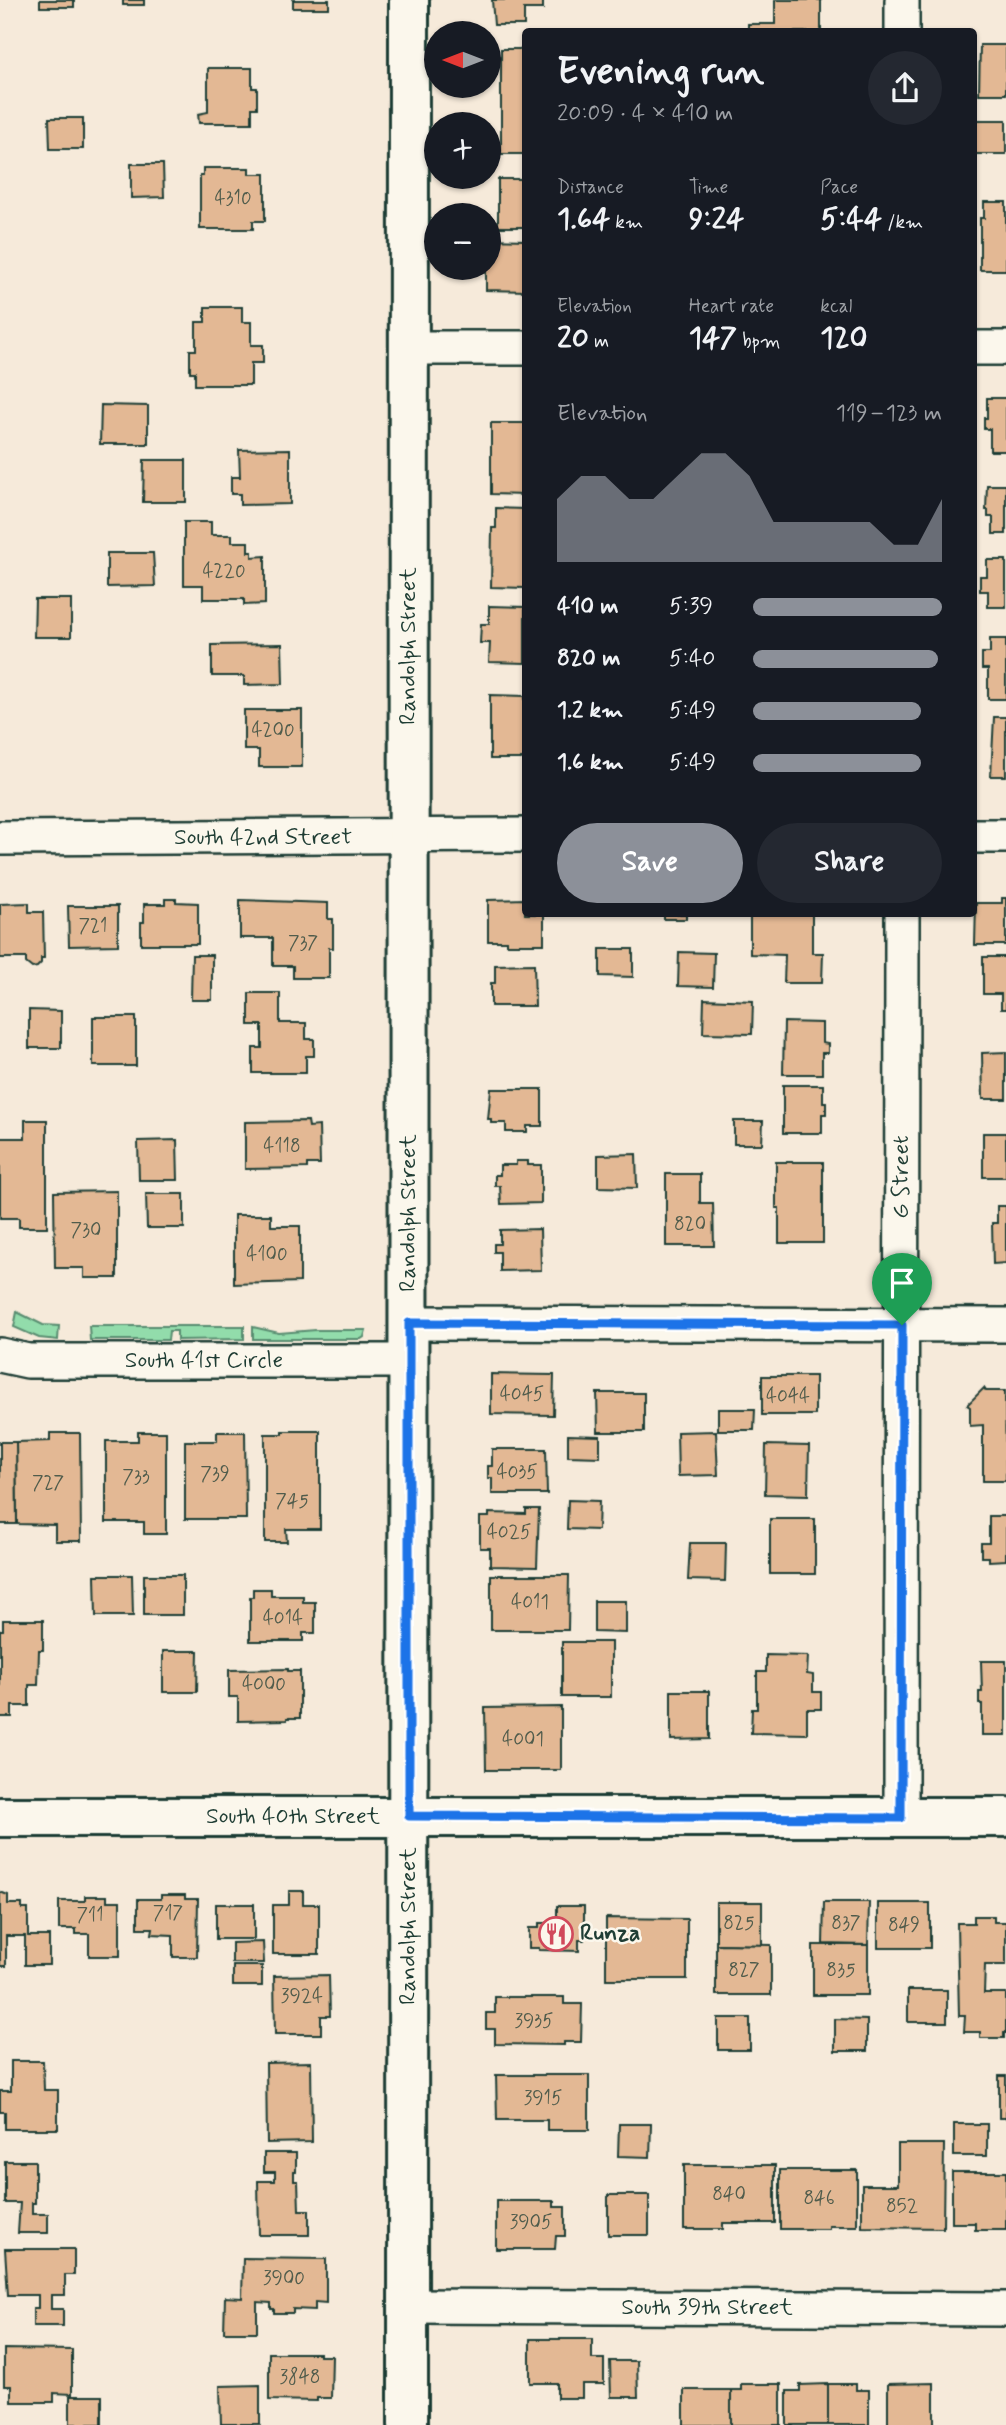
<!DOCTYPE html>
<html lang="en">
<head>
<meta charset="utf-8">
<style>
	:root { --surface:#171b24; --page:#242831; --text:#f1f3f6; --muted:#9ea1a6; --accent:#8c9099 }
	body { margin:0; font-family:Mynerve,sans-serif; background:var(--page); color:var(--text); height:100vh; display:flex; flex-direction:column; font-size:26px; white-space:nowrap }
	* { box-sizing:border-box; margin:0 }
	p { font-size:23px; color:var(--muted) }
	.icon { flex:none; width:38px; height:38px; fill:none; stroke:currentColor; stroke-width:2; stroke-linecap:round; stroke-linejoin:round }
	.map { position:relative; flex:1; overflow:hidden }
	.side { position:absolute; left:522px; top:28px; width:455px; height:889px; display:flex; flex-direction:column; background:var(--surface); border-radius:7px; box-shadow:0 2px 5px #0004 }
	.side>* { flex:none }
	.needle { width:46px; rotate:270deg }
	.buttons { position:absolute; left:424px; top:21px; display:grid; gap:14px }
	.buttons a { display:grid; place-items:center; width:77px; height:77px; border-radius:50%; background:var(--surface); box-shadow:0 2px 5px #0004; font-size:35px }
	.pin { position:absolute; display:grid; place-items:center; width:60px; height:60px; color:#fff; margin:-72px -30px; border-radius:50% 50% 50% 0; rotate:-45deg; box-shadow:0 0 7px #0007 }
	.pin .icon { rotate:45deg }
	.round { display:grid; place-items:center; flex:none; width:74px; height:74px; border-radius:37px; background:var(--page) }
	.headline { display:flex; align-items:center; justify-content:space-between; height:119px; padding:0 35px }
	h1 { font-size:38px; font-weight:700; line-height:52px }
	.figures { display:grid; grid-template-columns:repeat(3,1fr); gap:10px; height:119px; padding:7px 35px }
	.figures div { display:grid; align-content:center }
	.figures b { font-size:30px; font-weight:700 }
	.figures small { font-size:19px; font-weight:400 }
	.figures p { font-size:19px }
	.chart { height:196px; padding:14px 35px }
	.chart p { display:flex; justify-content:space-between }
	.chart svg { width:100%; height:126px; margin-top:7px; fill:var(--accent); opacity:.7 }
	.action { display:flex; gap:14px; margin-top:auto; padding:14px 35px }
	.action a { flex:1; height:80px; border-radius:42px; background:var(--accent); color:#fff; font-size:28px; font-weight:700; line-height:80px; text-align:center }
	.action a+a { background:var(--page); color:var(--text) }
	ul { padding:0 35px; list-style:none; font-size:23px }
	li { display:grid; grid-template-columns:112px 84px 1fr; align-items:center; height:52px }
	li i { height:18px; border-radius:9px; background:var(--accent) }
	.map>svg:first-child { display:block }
	.green { fill:#92dcab; stroke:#588c70; stroke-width:2 }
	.building { fill:#e3b894; stroke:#1f3d34; stroke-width:2 }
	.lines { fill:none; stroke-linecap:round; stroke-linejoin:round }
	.street-casing { stroke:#1f3d34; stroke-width:38 }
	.secondary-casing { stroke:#1f3d34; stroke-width:44 }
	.street { stroke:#fbf7ec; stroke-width:33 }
	.secondary { stroke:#fbf7ec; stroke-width:38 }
	.route-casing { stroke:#fff; stroke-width:14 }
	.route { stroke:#1a73e8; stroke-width:9 }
	.labels { text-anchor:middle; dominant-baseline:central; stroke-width:5; stroke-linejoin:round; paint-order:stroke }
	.number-label { font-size:19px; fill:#505c4c }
	.street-label { font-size:23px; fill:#1f3d34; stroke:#fbf7ec }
	.poi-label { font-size:23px; font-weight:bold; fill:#1f3d34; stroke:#fbf7ec; text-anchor:start }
</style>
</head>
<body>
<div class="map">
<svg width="1006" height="2425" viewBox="0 0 1006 2425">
	<rect width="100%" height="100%" fill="#f6eada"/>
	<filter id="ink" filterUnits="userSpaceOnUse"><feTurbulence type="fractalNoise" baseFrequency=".0143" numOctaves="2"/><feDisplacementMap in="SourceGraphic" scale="14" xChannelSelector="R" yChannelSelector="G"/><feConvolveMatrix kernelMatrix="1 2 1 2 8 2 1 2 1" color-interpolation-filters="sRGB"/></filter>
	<g filter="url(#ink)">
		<g class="green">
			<polygon points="17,1312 43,1325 59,1326 58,1340 39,1338 14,1327"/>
			<polygon points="89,1326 244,1326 244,1339 177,1340 177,1331 169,1331 168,1340 90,1340"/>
			<polygon points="253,1327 279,1333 316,1330 366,1330 364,1337 361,1339 253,1339"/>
		</g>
		<g class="building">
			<rect x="40" y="0" width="34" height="7"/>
			<rect x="123" y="0" width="21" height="5"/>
			<rect x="293" y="0" width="36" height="8"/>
			<polygon points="492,0 543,0 543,9 524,9 524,25 494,25"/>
			<polygon points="775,0 821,0 821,32 748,32 748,24 775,24"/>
			<polygon points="980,45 1006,45 1006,94 979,94"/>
			<rect x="501" y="49" width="24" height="105"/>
			<polygon points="208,68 252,68 252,88 257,88 257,108 252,108 252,123 199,123 198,114 208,112"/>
			<polygon points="49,118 83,118 83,149 50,149"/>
			<rect x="973" y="120" width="33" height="34"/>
			<polygon points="131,164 163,164 164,197 131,198"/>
			<polygon points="203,168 249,168 249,174 265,174 265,221 253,221 253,229 200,229 200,175 203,175"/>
			<rect x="498" y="179" width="27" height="48"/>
			<polygon points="984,202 1006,202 1006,270 980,270 980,218 984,218"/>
			<polygon points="488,239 525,240 525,291 486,290 486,272 479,272 479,268 488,268"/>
			<polygon points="205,307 242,307 242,322 251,322 251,345 263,345 263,363 251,363 251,385 195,385 195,372 190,372 190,350 196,350 196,322 205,322"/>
			<polygon points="987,398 1006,398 1006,451 990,451 990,429 984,429 984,418 987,418"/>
			<polygon points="101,405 148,406 148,444 100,444"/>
			<polygon points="491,423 525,423 525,495 491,494"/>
			<polygon points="290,449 290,504 240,505 240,494 231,494 231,477 240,477 239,450"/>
			<polygon points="144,460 186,460 186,502 143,502"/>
			<polygon points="987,485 1006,485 1006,534 993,534 993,517 988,517 988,510 986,510"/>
			<polygon points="496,508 525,509 525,588 491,587 492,528 496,528"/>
			<polygon points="184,522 211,522 211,535 232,535 232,542 248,542 248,552 252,552 252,557 265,556 265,604 244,605 244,599 203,599 203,585 184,585"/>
			<polygon points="107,553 153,553 155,586 107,587"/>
			<polygon points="987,560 1006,560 1006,607 988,607 988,591 980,591 980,576 987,576"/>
			<polygon points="35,599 71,599 71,637 34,637"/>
			<polygon points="489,606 525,607 525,663 489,662 490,643 480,643 481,624 489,624"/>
			<polygon points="990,639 1006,639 1006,699 988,699 988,669 982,669 982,653 990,653"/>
			<polygon points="282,644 283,684 244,685 244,676 212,676 212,645"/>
			<polygon points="490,695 525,696 525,759 490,759"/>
			<polygon points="244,710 302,710 302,767 259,767 259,750 244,750"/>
			<polygon points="994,717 1006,717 1006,776 991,776"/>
			<polygon points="1002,898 1006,898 1006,945 975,945 976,903 1002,903"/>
			<polygon points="165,899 176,899 176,902 198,903 198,944 141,944 141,922 144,922 144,904 165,904"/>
			<polygon points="525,899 525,914 544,914 544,944 507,944 507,941 488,941 488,900"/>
			<polygon points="240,900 328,903 328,919 333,919 333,948 329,948 329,978 293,978 293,966 273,966 273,938 240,938"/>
			<polygon points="29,903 29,912 43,912 44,958 41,958 41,963 37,967 32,968 26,963 26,958 0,958 0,904"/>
			<polygon points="68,906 118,906 118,945 69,946"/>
			<rect x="664" y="914" width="22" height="5"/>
			<polygon points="750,914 812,914 812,953 823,953 822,983 784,983 785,955 750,954"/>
			<polygon points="600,949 633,949 633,977 600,976"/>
			<polygon points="679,952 714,953 713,987 678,986"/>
			<polygon points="192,955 212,955 212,1000 191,1000"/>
			<polygon points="983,957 1006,957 1006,1009 1001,1009 1001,994 983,994"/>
			<polygon points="534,964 535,1006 491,1006 491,983 495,983 495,965"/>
			<polygon points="249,993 280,993 280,1023 306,1023 306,1039 314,1039 314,1056 306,1056 306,1073 253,1073 253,1048 262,1048 262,1025 249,1025"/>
			<polygon points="704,999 753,1001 752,1034 703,1033"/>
			<polygon points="29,1010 61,1011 61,1048 29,1048"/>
			<rect x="93" y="1017" width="43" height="49"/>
			<polygon points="784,1022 822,1023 822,1043 828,1044 828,1053 822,1053 822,1074 783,1074"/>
			<polygon points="1006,1052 1006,1099 983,1099 982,1053"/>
			<polygon points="783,1085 823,1085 823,1102 826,1102 826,1114 822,1114 822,1133 783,1133"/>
			<polygon points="491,1089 542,1089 542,1126 527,1126 527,1132 506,1132 506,1123 491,1123 491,1119 488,1119"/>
			<polygon points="25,1120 47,1120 47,1227 19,1227 19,1218 0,1218 0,1138 25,1138"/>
			<polygon points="308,1121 309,1127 319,1126 320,1164 307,1164 307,1168 245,1169 245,1122"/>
			<polygon points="734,1121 763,1121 762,1144 734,1144"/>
			<rect x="983" y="1133" width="23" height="44"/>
			<polygon points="177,1140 178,1180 139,1180 138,1141"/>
			<polygon points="636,1154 637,1188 598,1187 598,1155"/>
			<polygon points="516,1161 528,1161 528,1165 541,1165 541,1203 501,1204 500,1186 495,1186 495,1175 500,1175 500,1165 516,1165"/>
			<polygon points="776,1162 823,1162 823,1243 779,1243 779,1208 776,1208"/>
			<polygon points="666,1174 700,1174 700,1203 713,1203 714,1246 666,1246"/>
			<polygon points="117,1191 117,1278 84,1278 84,1268 55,1268 54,1192"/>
			<polygon points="146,1194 184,1194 184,1228 147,1228"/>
			<polygon points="997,1206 1006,1206 1006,1263 993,1264 992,1223 997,1223"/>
			<polygon points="234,1215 271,1215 271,1226 300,1226 300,1282 234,1284"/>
			<polygon points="540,1229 541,1270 500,1271 500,1252 494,1252 494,1244 500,1244 500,1230"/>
			<polygon points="491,1374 554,1375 553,1415 491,1414"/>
			<rect x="762" y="1376" width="53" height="39"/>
			<polygon points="984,1388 986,1391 1005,1391 1006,1481 983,1481 983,1425 970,1426 970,1407 967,1405"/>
			<polygon points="597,1393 644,1393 644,1432 598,1432"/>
			<polygon points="718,1409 755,1409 754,1430 718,1430"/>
			<polygon points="282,1431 320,1431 320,1529 286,1529 287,1542 265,1542 265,1434 282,1434"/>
			<polygon points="716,1431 718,1475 678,1476 677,1432"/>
			<polygon points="138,1432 166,1432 166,1534 144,1534 144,1522 106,1522 106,1441 138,1441"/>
			<polygon points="217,1432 245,1432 246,1519 185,1519 185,1441 217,1441"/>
			<polygon points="50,1433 80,1433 81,1541 55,1541 55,1525 17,1524 16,1442 50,1441"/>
			<polygon points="568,1435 600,1436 600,1457 568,1456"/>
			<polygon points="0,1442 16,1442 17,1524 0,1524"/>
			<polygon points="766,1445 809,1446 808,1495 765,1494"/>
			<polygon points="492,1449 546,1449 547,1494 492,1494 492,1478 488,1478 488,1466 492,1466"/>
			<polygon points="568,1500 599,1501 598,1530 567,1529"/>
			<polygon points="526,1509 539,1509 537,1567 490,1566 490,1548 480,1548 480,1517 489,1517 489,1513 526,1514"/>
			<polygon points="989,1516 1006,1516 1006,1560 989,1561 989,1557 981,1557 981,1543 989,1543"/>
			<rect x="770" y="1519" width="45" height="55"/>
			<polygon points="690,1543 726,1543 725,1581 688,1580"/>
			<polygon points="95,1575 132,1575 133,1616 96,1616"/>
			<rect x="144" y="1575" width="39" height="40"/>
			<polygon points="491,1575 569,1575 568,1630 491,1630"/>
			<polygon points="253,1589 271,1589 271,1596 303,1596 303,1602 315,1602 315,1633 303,1633 303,1641 250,1641 250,1597 253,1597"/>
			<polygon points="594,1601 626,1601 626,1633 594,1632"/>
			<polygon points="3,1620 43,1620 43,1650 39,1650 38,1685 29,1685 29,1706 12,1706 12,1717 0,1717 0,1630 3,1630"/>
			<rect x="562" y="1642" width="49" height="55"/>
			<polygon points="163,1651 198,1651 197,1692 163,1692"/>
			<polygon points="766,1655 808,1656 807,1674 813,1675 813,1692 821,1692 821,1709 807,1709 807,1734 751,1733 752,1709 757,1709 757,1672 766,1672"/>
			<polygon points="981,1661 1006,1661 1006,1735 982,1735 982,1704 979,1704 979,1692 982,1692"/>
			<polygon points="288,1669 288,1671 300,1671 300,1718 287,1718 287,1720 238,1721 238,1697 229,1697 229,1670"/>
			<polygon points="671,1691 709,1691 709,1739 671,1740"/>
			<polygon points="561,1707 561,1770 486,1770 485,1708"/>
			<polygon points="289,1891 303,1891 303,1904 319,1904 319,1954 273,1954 273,1905 289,1905"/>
			<polygon points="0,1892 8,1895 8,1904 22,1904 22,1909 28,1909 28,1936 49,1936 49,1965 25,1965 25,1936 6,1936 6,1966 0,1966"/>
			<polygon points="161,1895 185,1895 185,1899 198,1899 197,1957 173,1957 173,1935 152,1934 153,1928 138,1928 138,1899 161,1899"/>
			<polygon points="85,1896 107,1896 107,1901 120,1901 120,1956 89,1956 89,1934 76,1934 76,1929 59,1929 59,1901 85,1901"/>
			<polygon points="716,1902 762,1902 762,1945 716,1944"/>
			<polygon points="824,1902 869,1902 868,1945 823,1944"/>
			<rect x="878" y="1903" width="52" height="45"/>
			<rect x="216" y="1904" width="38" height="35"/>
			<polygon points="557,1906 584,1906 584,1940 579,1940 579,1951 539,1950 539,1948 529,1948 529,1928 539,1928 539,1923 557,1923"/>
			<polygon points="974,1916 994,1916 994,1922 1006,1922 1006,1965 985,1965 984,1993 1006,1993 1006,2033 1004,2033 1004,2038 980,2038 980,2032 964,2032 965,2016 959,2016 957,1923 974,1923"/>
			<polygon points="606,1918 687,1919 687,1979 606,1979"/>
			<polygon points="263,1942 264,1963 232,1963 232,1943"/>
			<polygon points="716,1944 771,1945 771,1995 716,1995"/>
			<rect x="813" y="1945" width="55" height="50"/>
			<rect x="233" y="1966" width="29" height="20"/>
			<polygon points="329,1975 330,2016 321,2016 321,2034 275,2034 274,1976"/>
			<rect x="908" y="1990" width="39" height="32"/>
			<polygon points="495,1997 564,1997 564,2004 582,2004 581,2042 564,2042 564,2045 495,2044 495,2029 486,2029 486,2013 495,2013"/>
			<rect x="718" y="2018" width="32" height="32"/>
			<polygon points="835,2019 867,2020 867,2051 835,2051"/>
			<polygon points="11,2061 43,2061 44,2090 58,2090 58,2129 5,2129 5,2112 0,2112 0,2091 11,2091"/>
			<polygon points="311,2062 312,2142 267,2143 266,2063"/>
			<polygon points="496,2075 589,2075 589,2130 547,2130 547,2120 497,2120"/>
			<rect x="999" y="2076" width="7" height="42"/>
			<polygon points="619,2124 651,2124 650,2157 618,2156"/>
			<rect x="954" y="2124" width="33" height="32"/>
			<polygon points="898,2144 944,2144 943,2228 862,2227 862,2185 898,2185"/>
			<polygon points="264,2153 296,2153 296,2172 294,2172 294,2181 298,2181 299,2210 309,2210 309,2235 259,2235 258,2181 275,2181 275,2172 264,2172"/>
			<polygon points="5,2161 35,2161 35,2203 32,2203 32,2214 48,2214 48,2233 18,2233 20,2203 5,2203"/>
			<polygon points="684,2165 775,2165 775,2223 723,2223 723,2229 684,2229"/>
			<polygon points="780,2170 857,2170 857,2226 829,2226 829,2229 780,2229"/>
			<polygon points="952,2172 1006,2172 1006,2230 975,2230 975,2223 952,2223"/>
			<rect x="608" y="2195" width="41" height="40"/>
			<polygon points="496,2201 554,2201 554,2207 565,2207 565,2236 556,2236 555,2249 496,2249"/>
			<polygon points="5,2249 74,2249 74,2275 65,2275 65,2295 51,2295 51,2309 63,2309 63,2326 33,2326 33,2308 38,2308 38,2295 8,2295"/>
			<polygon points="243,2258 326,2259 326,2303 315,2302 315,2310 293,2309 293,2313 274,2313 274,2309 271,2309 271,2303 257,2302 257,2332 224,2332 225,2297 242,2298"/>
			<polygon points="530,2339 592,2339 592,2359 604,2359 604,2384 582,2384 582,2398 557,2398 557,2383 530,2383"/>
			<polygon points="4,2349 72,2350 72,2394 54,2393 54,2402 11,2402 11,2386 4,2386"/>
			<polygon points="269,2353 319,2353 319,2356 332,2356 331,2398 317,2398 317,2401 269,2400"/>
			<polygon points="610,2361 637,2361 638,2397 611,2397"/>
			<polygon points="934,2383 934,2425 888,2425 888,2384"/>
			<polygon points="741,2384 781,2384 781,2425 731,2425 731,2390 741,2390"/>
			<polygon points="828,2384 856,2384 856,2390 869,2390 869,2425 828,2425"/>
			<polygon points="828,2384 828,2425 787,2425 787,2391 800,2391 800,2385"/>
			<polygon points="260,2385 260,2424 221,2424 220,2386"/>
			<rect x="684" y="2390" width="47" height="35"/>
			<rect x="70" y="2396" width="32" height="28"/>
		</g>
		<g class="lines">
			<g class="street-casing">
				<g id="street">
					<polyline points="902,32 902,0"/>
					<polyline points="409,348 525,348"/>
					<polyline points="973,348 1006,348"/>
					<polyline points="973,836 1006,836"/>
					<polyline points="0,838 525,835"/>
					<polyline points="409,1323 1006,1325"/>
					<polyline points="0,1355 28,1361 409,1361"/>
					<polyline points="901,1818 902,914"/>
					<polyline points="408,2306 1006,2309"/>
				</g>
			</g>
			<g class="secondary-casing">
				<g id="secondary">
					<polyline points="0,1817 1006,1817"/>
					<polyline points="408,2425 409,0"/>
				</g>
			</g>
			<use href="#street" class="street"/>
			<use href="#secondary" class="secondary"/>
		</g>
	</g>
	<g class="lines" filter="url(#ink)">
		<g class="route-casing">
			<polygon id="route" points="409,1323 902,1325 901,1818 409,1816"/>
		</g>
		<use href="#route" class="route"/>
	</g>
	<defs>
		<g id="restaurant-ring" transform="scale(1.75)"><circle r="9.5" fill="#fbf7ec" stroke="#d1495b" stroke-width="1.5"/><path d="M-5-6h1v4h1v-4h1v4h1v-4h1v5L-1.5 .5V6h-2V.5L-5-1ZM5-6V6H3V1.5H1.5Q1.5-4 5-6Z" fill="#d1495b"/></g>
	</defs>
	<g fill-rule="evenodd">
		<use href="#restaurant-ring" x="556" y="1934"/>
	</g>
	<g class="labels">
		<g class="number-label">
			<text x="233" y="198">4310</text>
			<text x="224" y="571">4220</text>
			<text x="273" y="730">4200</text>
			<text x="93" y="926">721</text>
			<text x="303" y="943">737</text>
			<text x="282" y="1146">4118</text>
			<text x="690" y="1224">820</text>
			<text x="86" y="1230">730</text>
			<text x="267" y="1254">4100</text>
			<text x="522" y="1394">4045</text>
			<text x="788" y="1396">4044</text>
			<text x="517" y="1472">4035</text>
			<text x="215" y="1474">739</text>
			<text x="136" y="1477">733</text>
			<text x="48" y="1483">727</text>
			<text x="292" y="1501">745</text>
			<text x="509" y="1532">4025</text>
			<text x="530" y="1602">4011</text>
			<text x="283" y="1618">4014</text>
			<text x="264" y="1684">4000</text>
			<text x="523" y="1739">4001</text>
			<text x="168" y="1913">717</text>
			<text x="90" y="1915">711</text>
			<text x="739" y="1923">825</text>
			<text x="846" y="1923">837</text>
			<text x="904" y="1925">849</text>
			<text x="744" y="1970">827</text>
			<text x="841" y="1970">835</text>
			<text x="302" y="1996">3924</text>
			<text x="534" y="2021">3935</text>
			<text x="543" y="2098">3915</text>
			<text x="729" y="2194">840</text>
			<text x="819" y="2198">846</text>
			<text x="902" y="2206">852</text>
			<text x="531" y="2222">3905</text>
			<text x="284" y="2278">3900</text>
			<text x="300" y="2377">3848</text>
		</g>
		<g class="street-label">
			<text transform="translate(409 646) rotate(-90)">Randolph Street</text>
			<text x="263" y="838">South 42nd Street</text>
			<text transform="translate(902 1177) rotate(-90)">G Street</text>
			<text transform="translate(409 1213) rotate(-90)">Randolph Street</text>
			<text x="204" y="1361">South 41st Circle</text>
			<text x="293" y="1817">South 40th Street</text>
			<text transform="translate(409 1926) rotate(-90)">Randolph Street</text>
			<text x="707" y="2308">South 39th Street</text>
		</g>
		<g class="poi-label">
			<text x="580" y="1934">Runza</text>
		</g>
	</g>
</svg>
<div class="buttons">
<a><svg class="needle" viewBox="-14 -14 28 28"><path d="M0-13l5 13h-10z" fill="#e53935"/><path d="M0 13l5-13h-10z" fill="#9ea1a6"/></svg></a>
<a>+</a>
<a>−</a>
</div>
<div class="pin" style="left:902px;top:1325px;background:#1e9e55"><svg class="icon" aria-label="arrive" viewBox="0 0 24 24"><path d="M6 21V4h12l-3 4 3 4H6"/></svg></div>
<section class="side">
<div class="headline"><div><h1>Evening run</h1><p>20:09 · 4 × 410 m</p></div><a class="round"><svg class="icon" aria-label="share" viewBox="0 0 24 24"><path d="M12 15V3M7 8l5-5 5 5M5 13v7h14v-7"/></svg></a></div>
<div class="figures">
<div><p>Distance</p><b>1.64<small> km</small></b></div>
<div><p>Time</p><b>9:24</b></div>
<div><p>Pace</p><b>5:44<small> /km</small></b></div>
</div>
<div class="figures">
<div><p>Elevation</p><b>20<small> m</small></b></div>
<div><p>Heart rate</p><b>147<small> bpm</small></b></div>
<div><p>kcal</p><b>120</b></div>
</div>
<div class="chart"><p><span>Elevation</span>119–123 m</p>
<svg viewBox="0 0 160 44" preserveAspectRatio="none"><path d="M0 44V22L10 14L20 14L30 22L40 22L50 14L60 6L70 6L80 14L90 30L100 30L110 30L120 30L130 30L140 38L150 38L160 22V44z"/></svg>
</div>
<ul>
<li><b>410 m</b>5:39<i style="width:100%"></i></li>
<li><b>820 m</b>5:40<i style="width:98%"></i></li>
<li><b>1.2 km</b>5:49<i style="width:89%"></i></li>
<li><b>1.6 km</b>5:49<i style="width:89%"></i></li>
</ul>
<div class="action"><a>Save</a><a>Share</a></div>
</section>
</div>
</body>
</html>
